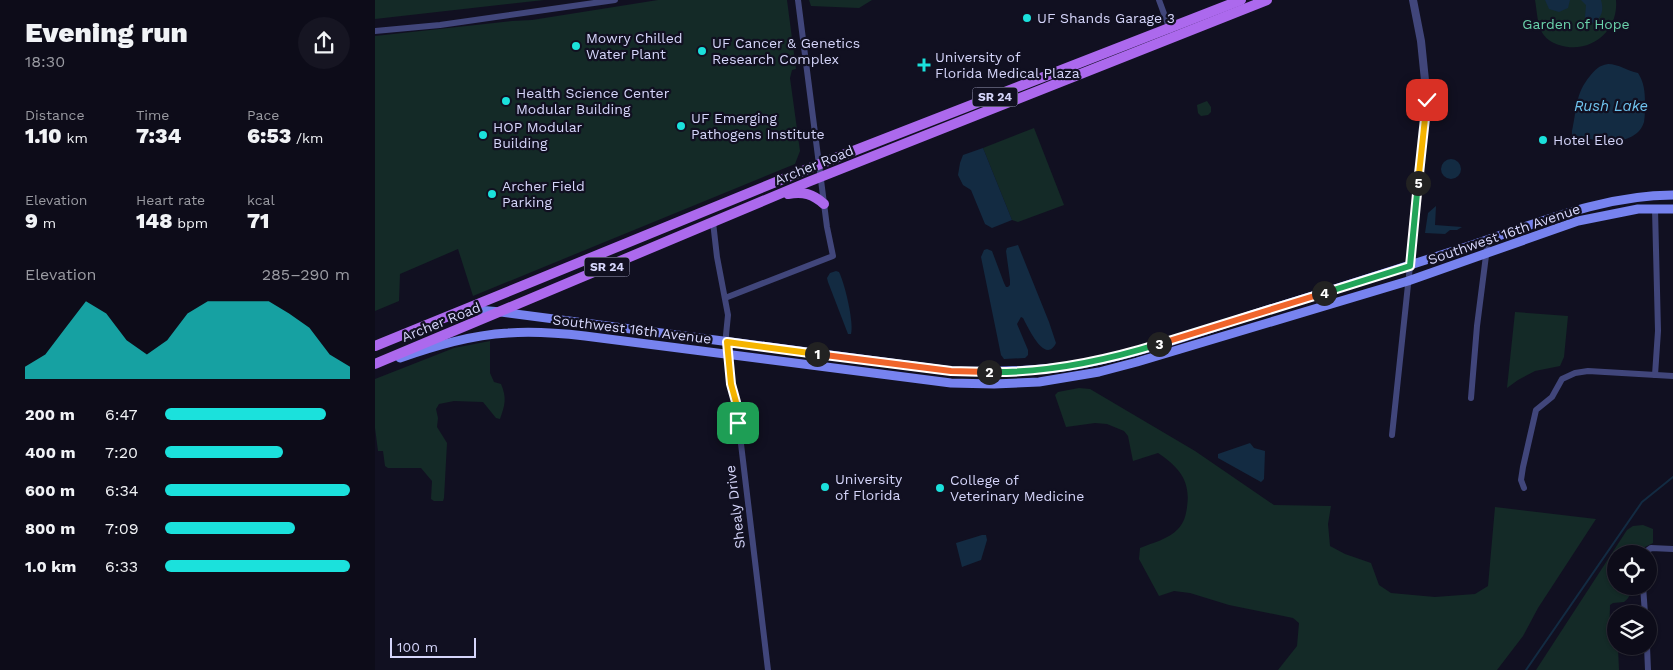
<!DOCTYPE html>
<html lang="en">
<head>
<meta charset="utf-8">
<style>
	:root { --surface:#0d0c19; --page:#161522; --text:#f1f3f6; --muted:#9a9ba2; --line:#2d2c38; --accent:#1be1dc }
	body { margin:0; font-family:"Work Sans",sans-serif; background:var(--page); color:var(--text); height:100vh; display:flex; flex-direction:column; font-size:19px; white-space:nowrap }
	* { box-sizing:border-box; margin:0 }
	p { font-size:16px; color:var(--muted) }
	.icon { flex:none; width:28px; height:28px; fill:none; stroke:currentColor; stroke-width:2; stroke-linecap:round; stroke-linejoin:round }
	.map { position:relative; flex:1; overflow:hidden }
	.sheet { display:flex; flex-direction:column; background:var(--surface); width:375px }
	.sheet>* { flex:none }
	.controls { position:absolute; left:1232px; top:545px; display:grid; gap:10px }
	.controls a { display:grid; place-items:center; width:50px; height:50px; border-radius:50%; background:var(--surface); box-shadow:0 1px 4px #0004,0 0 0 1px var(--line); font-size:25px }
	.scale { position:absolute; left:15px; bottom:12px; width:86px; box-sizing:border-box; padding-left:5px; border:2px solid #d5d5fa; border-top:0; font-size:14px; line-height:18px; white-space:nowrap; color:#d5d5fa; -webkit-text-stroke:4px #111021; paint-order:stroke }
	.pin { position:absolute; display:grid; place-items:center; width:42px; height:42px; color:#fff; margin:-21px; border-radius:10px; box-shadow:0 2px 8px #0006 }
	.km { position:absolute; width:25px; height:25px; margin:-12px; border-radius:50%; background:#222; color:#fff; font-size:14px; line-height:25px; text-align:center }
	.round { display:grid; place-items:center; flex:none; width:52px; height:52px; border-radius:26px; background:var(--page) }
	.head { display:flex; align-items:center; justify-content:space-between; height:85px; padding:0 25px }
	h1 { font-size:28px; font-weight:800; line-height:38px }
	.figures { display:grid; grid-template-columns:repeat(3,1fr); gap:8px; height:85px; padding:5px 25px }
	.figures div { display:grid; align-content:center }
	.figures b { font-size:21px; font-weight:800 }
	.figures small { font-size:14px; font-weight:400 }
	.figures p { font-size:14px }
	.chart { height:140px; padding:10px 25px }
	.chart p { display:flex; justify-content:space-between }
	.chart svg { width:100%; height:90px; margin-top:5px; fill:var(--accent); opacity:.7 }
	ul { padding:0 25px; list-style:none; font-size:16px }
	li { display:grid; grid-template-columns:80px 60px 1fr; align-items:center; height:38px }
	li i { height:12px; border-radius:6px; background:var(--accent) }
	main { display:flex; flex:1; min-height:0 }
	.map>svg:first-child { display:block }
	.green { fill:#142a27 }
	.water { fill:#132b42 }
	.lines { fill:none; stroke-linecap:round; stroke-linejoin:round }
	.stream { stroke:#132b42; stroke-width:2 }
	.minor { stroke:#41467b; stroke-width:6 }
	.tertiary { stroke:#41467b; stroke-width:8 }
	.secondary { stroke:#7783ef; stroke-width:9 }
	.primary { stroke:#ac69ed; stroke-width:10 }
	.split-1-casing { stroke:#fff; stroke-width:10 }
	.split-2-casing { stroke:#fff; stroke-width:10 }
	.split-3-casing { stroke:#fff; stroke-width:10 }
	.split-4-casing { stroke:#fff; stroke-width:10 }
	.split-5-casing { stroke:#fff; stroke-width:10 }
	.split-6-casing { stroke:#fff; stroke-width:10 }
	.split-1 { stroke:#f5b400; stroke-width:6 }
	.split-2 { stroke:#f0652b; stroke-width:6 }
	.split-3 { stroke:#22a559; stroke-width:6 }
	.split-4 { stroke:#f0652b; stroke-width:6 }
	.split-5 { stroke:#22a559; stroke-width:6 }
	.split-6 { stroke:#f5b400; stroke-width:6 }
	.poi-dot { fill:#1be1dc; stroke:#111021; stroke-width:2 }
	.labels { text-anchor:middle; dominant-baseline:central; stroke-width:4.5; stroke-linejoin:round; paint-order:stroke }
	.shield { fill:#111021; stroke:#9a9ab9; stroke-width:1 }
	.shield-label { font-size:12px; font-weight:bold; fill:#d5d5fa }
	.poi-label { font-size:14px; fill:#d5d5fa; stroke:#111021; text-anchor:start }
	.park-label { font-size:14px; fill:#6ad2ab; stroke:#111021 }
	.street-label { font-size:14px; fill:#d5d5fa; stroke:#111021 }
	.water-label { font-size:15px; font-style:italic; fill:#6fc3ee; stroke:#111021 }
</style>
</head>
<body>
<main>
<section class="sheet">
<div class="head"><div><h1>Evening run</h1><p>18:30</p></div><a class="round"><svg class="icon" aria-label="share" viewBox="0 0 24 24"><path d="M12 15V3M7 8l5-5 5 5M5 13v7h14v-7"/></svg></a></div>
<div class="figures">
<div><p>Distance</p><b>1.10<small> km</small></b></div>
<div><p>Time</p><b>7:34</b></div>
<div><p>Pace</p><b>6:53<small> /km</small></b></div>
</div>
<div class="figures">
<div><p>Elevation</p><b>9<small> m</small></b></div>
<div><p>Heart rate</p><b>148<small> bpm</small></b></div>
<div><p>kcal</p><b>71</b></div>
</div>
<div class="chart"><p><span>Elevation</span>285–290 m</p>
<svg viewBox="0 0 160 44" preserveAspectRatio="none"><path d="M0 44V38L10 32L20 19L30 6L40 12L50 25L60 32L70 25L80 12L90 6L100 6L110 6L120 6L130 12L140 19L150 32L160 38V44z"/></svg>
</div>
<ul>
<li><b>200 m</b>6:47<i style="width:87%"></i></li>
<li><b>400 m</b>7:20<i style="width:64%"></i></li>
<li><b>600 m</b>6:34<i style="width:100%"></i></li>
<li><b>800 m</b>7:09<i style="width:70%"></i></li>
<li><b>1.0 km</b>6:33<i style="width:100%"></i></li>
</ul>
</section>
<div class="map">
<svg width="1298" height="670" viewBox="0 0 1298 670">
	<rect width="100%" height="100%" fill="#111021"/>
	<g class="green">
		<polygon points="0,0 169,0 0,19"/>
		<polygon points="283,0 412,0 421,69 417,70 415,78 425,151 420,164 98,296 83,249 25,274 24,301 0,311 0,36 137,21 157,20"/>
		<polygon points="434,0 497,0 484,8 436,6"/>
		<path d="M1160 0H1241C1244 31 1215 55 1184 45 1178 43 1172 40 1168 34 1162 25 1162 11 1160 0Z"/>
		<polygon points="832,101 836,107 836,112 833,115 826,116 823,113 822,105"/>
		<polygon points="659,128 689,205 643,222 637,220 608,148"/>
		<polygon points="1140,312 1193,316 1189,357 1185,366 1160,371 1143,380 1132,388"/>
		<path d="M115 341V373L119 382 126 384C132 398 130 405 125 419L121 418 108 402 79 401 64 404 61 409 63 418 62 427 72 443 69 498 68 501H59L56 499 57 481 46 468H13L10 466 8 451H3L0 428V379L79 348Z"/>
		<path d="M704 388 715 389 820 451 899 505 956 506 953 524 955 546 970 554 996 563 1004 585 1016 593 1060 597 1100 594 1113 586 1120 507 1221 519 1163 608 1148 636 1122 670H903L922 646 924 623 918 618 854 605 815 593 799 591 784 596 764 559 765 548C777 543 794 539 803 529 809 523 811 515 812 507 816 481 804 467 783 453L758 461 753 436 749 431 732 424 720 423 691 427 680 395 683 392Z"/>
		<path d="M1268 525 1278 529V543L1266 549 1265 554H1241V586H1254C1257 593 1255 597 1249 602L1238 603 1235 605C1235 619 1232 639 1243 648L1244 670H1161L1252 530 1258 526Z"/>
	</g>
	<g class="water">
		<polygon points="1170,0 1195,0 1193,8 1184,12 1174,9"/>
		<path d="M1206 0H1226C1229 10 1227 18 1218 23L1213 22 1210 17 1211 5Z"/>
		<path d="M1233 64C1244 64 1252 71 1263 73 1269 82 1270 92 1270 103 1270 109 1270 116 1269 122 1263 143 1232 144 1215 139 1208 137 1205 141 1197 135V131C1202 109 1200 94 1215 76 1221 69 1223 66 1233 64Z"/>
		<polygon points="608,148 637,220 617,228 610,224 596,190 588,185 583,175 585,163 588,155"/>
		<circle cx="1076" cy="169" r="10"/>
		<polygon points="1061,206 1060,225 1087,227 1082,230 1075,230 1070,234 1050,233 1053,213"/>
		<path d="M643 245 674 322 681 343C670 366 652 325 648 318L646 317 642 324 653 350V355L650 358 629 359 626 355 606 257 609 250 612 249 617 251 629 283 631 287H633L635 285V280L631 251 632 248Z"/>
		<path d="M461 271 464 272C470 284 479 323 476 334H473L453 282 452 278 455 273Z"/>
		<polygon points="875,443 879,448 890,451 889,479 886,482 843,458 843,454"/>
		<polygon points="607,535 611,535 612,540 606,560 587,567 581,543"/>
	</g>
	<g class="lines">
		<polyline class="stream" points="1151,670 1267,502 1298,477"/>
		<g class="minor">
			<polyline points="784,0 795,30"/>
			<polyline points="0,31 65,25 240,0"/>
			<polyline points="1280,209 1283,331 1280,375"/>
			<polyline points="338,222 342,257 353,315 351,335 356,384 361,402 393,670"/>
			<polyline points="350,298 458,256 452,227 423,0"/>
			<polyline points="1096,398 1102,326 1113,240"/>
			<polyline points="1017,435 1035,266"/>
			<polyline points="1149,488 1146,480 1148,467 1161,410 1177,397 1187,379 1200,373 1213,371 1298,376"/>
			<polyline points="1268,554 1276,548 1298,549"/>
			<polyline points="1268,586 1270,614"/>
			<polyline points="1272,646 1273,670"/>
		</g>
		<polyline class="tertiary" points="1035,266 1052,100 1046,41 1038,0"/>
		<g class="secondary">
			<path d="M91 309 126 312 577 371C618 372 660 372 701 365 765 354 827 331 889 311 958 290 1026 268 1094 246 1161 224 1227 195 1298 195"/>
			<path d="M25 358C60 346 96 335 133 333 159 331 184 333 210 336L576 383 619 384 664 382 724 372 762 362 1033 281 1203 221 1263 209H1298"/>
		</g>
		<g class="primary">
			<path d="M413 194C428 191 438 194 449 204"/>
			<polyline points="0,346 445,164 866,0"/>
			<polyline points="0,364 433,182 892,0"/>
		</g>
	</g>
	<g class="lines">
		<g class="split-1-casing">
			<polyline id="split-1" points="363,423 361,402 356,384 352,342 442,354"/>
		</g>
		<g class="split-2-casing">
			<polyline id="split-2" points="442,354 576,371 614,372"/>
		</g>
		<g class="split-3-casing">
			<path id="split-3" d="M614 372C672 373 729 361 784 344"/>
		</g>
		<g class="split-4-casing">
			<polyline id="split-4" points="784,344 949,293"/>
		</g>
		<g class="split-5-casing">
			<polyline id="split-5" points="949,293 1035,266 1043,183"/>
		</g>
		<g class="split-6-casing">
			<polyline id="split-6" points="1043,183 1052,100"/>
		</g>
		<use href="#split-1" class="split-1"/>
		<use href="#split-2" class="split-2"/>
		<use href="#split-3" class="split-3"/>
		<use href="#split-4" class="split-4"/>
		<use href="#split-5" class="split-5"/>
		<use href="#split-6" class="split-6"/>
	</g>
	<g class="poi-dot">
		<circle cx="652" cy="18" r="5"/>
		<circle cx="201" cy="46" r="5"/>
		<circle cx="327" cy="51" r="5"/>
		<path d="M546.5 57.5h5v5h5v5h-5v5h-5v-5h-5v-5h5z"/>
		<circle cx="131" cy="101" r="5"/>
		<circle cx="306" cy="126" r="5"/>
		<circle cx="108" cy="135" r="5"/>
		<circle cx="1168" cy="140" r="5"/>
		<circle cx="117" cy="194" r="5"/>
		<circle cx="450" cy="487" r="5"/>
		<circle cx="565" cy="488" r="5"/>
	</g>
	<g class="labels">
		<g class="shield">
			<rect x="597.5" y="87.5" width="45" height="19" rx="4"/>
			<rect x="209.5" y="257.5" width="45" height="19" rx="4"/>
		</g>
		<g class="shield-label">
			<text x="620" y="97">SR 24</text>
			<text x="232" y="267">SR 24</text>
		</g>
		<g class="poi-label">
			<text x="662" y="18">UF Shands Garage 3</text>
			<text x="211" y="38">Mowry Chilled<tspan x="211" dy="16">Water Plant</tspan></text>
			<text x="337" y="43">UF Cancer &amp; Genetics<tspan x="337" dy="16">Research Complex</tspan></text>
			<text x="560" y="57">University of<tspan x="560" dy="16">Florida Medical Plaza</tspan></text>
			<text x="141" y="93">Health Science Center<tspan x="141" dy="16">Modular Building</tspan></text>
			<text x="316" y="118">UF Emerging<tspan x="316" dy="16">Pathogens Institute</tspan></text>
			<text x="118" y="127">HOP Modular<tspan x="118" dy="16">Building</tspan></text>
			<text x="1178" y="140">Hotel Eleo</text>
			<text x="127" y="186">Archer Field<tspan x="127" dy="16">Parking</tspan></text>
			<text x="460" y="479">University<tspan x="460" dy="16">of Florida</tspan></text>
			<text x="575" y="480">College of<tspan x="575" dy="16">Veterinary Medicine</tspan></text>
		</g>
		<g class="park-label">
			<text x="1201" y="24">Garden of Hope</text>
		</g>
		<g class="street-label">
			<text transform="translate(439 165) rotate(-22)">Archer Road</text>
			<text transform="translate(1129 234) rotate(-19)">Southwest 16th Avenue</text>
			<text transform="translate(66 322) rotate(-22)">Archer Road</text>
			<text transform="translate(257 329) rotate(7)">Southwest 16th Avenue</text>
			<text transform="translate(360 507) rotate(-97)">Shealy Drive</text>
		</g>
		<g class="water-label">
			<text x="1236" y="106">Rush Lake</text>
		</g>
	</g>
</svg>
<div class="controls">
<a><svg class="icon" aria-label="locate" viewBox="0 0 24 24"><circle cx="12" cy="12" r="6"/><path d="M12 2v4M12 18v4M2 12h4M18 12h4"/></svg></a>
<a><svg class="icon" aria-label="layers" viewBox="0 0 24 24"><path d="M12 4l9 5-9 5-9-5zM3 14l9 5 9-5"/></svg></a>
</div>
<div class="scale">100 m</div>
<div class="pin" style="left:363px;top:423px;background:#1e9e55"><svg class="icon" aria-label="arrive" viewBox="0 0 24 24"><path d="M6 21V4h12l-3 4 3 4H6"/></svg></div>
<div class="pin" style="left:1052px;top:100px;background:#d93025"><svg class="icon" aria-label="check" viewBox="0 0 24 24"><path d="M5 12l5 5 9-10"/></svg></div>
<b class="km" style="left:442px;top:354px">1</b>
<b class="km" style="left:614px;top:372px">2</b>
<b class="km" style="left:784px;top:344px">3</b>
<b class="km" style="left:949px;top:293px">4</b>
<b class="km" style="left:1043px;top:183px">5</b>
</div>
</main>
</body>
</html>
